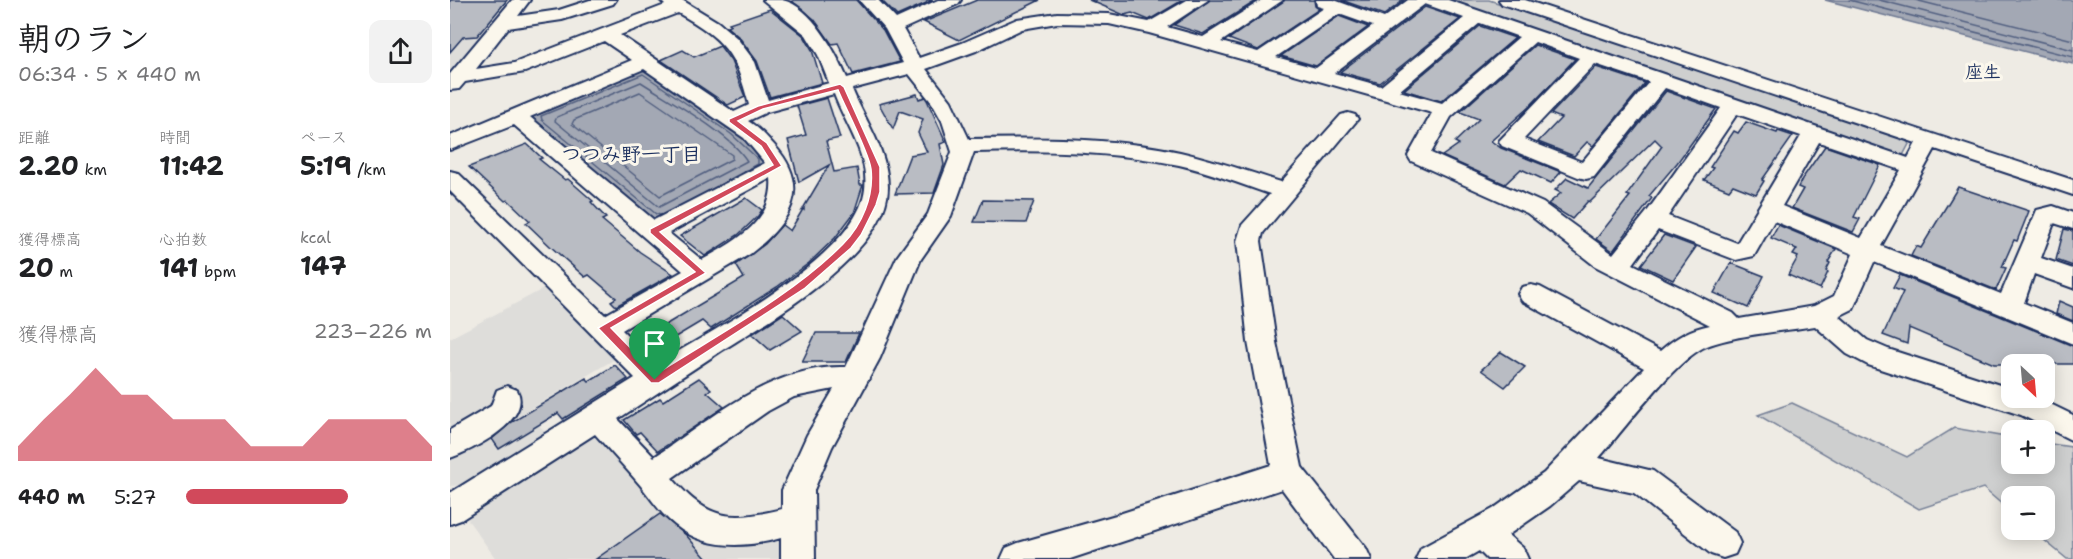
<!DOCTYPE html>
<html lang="ja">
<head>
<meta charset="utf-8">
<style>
	:root { --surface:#fff; --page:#f2f2f2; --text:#202124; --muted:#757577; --accent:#d1495b }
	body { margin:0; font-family:"Shantell Sans","Klee One",sans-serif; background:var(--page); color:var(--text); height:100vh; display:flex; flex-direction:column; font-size:22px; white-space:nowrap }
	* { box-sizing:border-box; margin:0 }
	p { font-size:20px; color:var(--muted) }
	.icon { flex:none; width:33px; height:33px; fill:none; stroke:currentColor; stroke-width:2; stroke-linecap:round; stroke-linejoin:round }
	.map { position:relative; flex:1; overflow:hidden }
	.panel { display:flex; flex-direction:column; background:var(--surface); width:450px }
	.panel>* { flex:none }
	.needle { width:39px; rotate:154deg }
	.tools { position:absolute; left:1551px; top:354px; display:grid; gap:12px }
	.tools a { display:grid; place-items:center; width:54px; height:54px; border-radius:12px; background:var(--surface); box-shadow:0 3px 15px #0003; font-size:30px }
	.pin { position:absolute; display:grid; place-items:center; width:51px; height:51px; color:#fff; margin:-62px -26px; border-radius:50% 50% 50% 0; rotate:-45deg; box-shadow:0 0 6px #0007 }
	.pin .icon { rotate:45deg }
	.round { display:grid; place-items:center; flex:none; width:63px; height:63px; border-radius:12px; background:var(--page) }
	.summary { display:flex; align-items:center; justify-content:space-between; height:102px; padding:0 18px }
	h1 { font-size:33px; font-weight:700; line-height:45px }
	.metrics { display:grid; grid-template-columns:repeat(3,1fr); gap:9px; height:102px; padding:6px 18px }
	.metrics div { display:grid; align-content:center }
	.metrics b { font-size:26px; font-weight:700 }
	.metrics small { font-size:16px; font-weight:400 }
	.metrics p { font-size:16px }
	.chart { height:168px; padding:12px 18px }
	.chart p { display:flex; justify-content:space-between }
	.chart svg { width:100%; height:108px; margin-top:6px; fill:var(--accent); opacity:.7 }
	ul { padding:0 18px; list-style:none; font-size:20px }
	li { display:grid; grid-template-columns:96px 72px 1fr; align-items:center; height:45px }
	li i { height:15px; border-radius:8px; background:var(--accent) }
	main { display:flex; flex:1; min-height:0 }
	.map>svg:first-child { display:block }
	.built { fill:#deddda }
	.green { fill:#cecfcf; stroke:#747f96; stroke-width:1.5 }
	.water { fill:#a3a8b4; stroke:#6d7892; stroke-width:1.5 }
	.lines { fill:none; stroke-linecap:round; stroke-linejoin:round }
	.shore { stroke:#515f80; stroke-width:1.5 }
	.building { fill:#b9bcc3; stroke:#1b2f5e; stroke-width:1.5 }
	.minor-casing { stroke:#1b2f5e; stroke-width:4 }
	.minor { fill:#fbf7ec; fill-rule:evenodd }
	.route { fill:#d1495b; stroke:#fff; stroke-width:1.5; fill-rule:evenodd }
	.labels { text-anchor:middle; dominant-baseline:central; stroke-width:6; stroke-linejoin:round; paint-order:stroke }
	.far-quarter-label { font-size:18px; font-weight:bold; fill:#1b2f5e; stroke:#fbf7ec }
	.neighbourhood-label { font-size:20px; font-weight:bold; fill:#1b2f5e; stroke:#fbf7ec }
</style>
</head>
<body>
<main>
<section class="panel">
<div class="summary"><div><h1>朝のラン</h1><p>06:34 · 5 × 440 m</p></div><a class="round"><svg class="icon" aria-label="share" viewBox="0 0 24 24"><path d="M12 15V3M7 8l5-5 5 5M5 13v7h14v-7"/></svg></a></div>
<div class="metrics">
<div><p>距離</p><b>2.20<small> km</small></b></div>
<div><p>時間</p><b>11:42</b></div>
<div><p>ペース</p><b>5:19<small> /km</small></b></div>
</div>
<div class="metrics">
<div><p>獲得標高</p><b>20<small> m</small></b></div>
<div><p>心拍数</p><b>141<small> bpm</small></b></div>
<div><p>kcal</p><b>147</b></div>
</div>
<div class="chart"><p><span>獲得標高</span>223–226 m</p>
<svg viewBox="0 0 160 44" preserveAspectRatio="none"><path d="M0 44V38L10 27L20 17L30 6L40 17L50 17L60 27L70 27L80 27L90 38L100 38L110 38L120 27L130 27L140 27L150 27L160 38V44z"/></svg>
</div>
<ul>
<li><b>440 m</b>5:27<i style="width:66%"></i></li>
</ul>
</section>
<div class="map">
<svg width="1623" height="559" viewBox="0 0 1623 559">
	<rect width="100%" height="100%" fill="#eeebe4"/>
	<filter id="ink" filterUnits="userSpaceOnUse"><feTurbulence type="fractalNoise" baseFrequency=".0167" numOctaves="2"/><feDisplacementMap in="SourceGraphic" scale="12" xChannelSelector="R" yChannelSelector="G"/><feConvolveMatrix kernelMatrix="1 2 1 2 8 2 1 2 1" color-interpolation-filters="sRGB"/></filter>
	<g filter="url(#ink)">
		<g class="built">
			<polygon points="0,0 63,0 0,76"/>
			<polygon points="93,289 165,359 77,411 96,433 12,485 0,486 0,338"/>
			<polygon points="147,434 227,524 327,535 336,540 336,559 46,559 18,520 27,504 136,435"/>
		</g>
		<g class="green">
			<polygon points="986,0 1039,0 1453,137 1459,144 1451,159"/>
			<polygon points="1342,403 1457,457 1504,428 1561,438 1562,464 1594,464 1595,443 1621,447 1623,559 1617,559 1582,530 1594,530 1594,496 1562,496 1561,512 1533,488 1469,509 1308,415"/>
		</g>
		<g class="water">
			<polygon points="1375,0 1623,0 1623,64"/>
			<polygon points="194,68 294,136 318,163 205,221 79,117"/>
		</g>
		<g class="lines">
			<g class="shore">
				<polyline points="1399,0 1623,57"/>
				<polyline points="1429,0 1623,50"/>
				<polyline points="1465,0 1623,40"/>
				<path d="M191 82C220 101 280 133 297 161L209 207 105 121 107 117Z"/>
				<polygon points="190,92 282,155 282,159 210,196 122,124 124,120"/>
				<polyline points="211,215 206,214 92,120 91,116 193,74 281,134 308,159 308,164 268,186"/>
			</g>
		</g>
		<g class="building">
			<polygon points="0,0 57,0 27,36 13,37 0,52"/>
			<polygon points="345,0 406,0 433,30 450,62 403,74 388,43 382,44 364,19 342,1"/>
			<polygon points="431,0 483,0 447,16"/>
			<polygon points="527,0 590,0 509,40 474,22"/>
			<polygon points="639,0 733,0 699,20 682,13 674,15"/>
			<polygon points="760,0 808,0 753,34 724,25"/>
			<polygon points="835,0 864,0 865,6 869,9 808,50 779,39"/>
			<polygon points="891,0 954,0 934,15"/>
			<polygon points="975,7 1010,19 930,83 890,72"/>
			<polygon points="320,9 354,36 362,50 372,83 320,97 307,61 289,37 277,27 281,25 279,23"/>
			<polygon points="889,16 918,27 866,66 831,56"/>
			<polygon points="1030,26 1065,38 991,101 954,90"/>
			<polygon points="1085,45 1125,59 1080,106 1041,141 1051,148 1111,172 1101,183 1071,169 1055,184 992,156 1009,144 1005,142 1029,119 1010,112"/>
			<polygon points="270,46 281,61 295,97 278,105 211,60 233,50 244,57"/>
			<polygon points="1146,67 1195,83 1143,146 1137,142 1124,156 1088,142 1111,118 1101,114"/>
			<polygon points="1216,91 1266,109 1227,163 1199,196 1202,198 1163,251 1146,239 1180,196 1177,195 1212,146 1205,139 1140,202 1138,201 1122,219 1098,204 1111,193 1105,190 1117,178 1138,188"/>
			<polygon points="467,94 469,99 475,97 477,100 496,142 490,144 494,165 484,193 445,194 460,155 477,152 468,133 473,119 450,111 443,129 429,104"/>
			<polygon points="377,98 390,138 376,141 384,172 407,168 410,185 413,185 404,213 385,238 359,263 327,287 261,329 252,321 217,342 205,331 294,278 286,265 315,244 332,225 340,231 353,209 354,210 354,207 379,165 349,182 338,140 356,135 347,106"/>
			<polygon points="1296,122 1327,133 1328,131 1343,136 1312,180 1314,181 1306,194 1283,185 1279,190 1254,180 1263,168 1260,167 1284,131 1288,133"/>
			<polygon points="77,144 92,158 89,159 115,180 118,179 143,201 141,202 156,218 152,220 190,252 223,274 166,306 161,301 166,298 139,275 135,277 100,246 76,223 80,221 58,200 55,201 19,167"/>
			<polygon points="1375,146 1430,165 1404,217 1410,219 1403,232 1342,208 1353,189 1348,187 1352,179"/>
			<polygon points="1508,187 1579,211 1567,241 1564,240 1552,267 1556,268 1546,290 1461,256 1466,246 1471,248"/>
			<polygon points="296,198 312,210 308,216 288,235 263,251 255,256 230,236"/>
			<polygon points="533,200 584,201 576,223 524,222"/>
			<polygon points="1328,225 1386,249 1378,262 1380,263 1376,271 1378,272 1370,289 1338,275 1348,257 1343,255 1347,249 1321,238"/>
			<polygon points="1614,229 1623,231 1623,266 1606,260"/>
			<polygon points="1214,235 1246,247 1223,280 1191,265"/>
			<polygon points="1281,263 1314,276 1298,308 1264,293"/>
			<polygon points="1450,275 1623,346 1623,364 1544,364 1459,328 1457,344 1433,335 1453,292 1443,288"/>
			<polygon points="1609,301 1623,307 1623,321 1606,314"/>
			<polygon points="333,314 352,331 320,350 302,334"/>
			<polygon points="366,333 409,333 396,362 352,362"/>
			<polygon points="1051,352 1075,367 1055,387 1031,370"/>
			<polygon points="165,365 178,379 113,419 108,413 49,449 42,439 62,422 136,378 139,381"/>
			<polygon points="249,378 261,389 257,392 274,407 208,451 190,432 186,434 174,420 210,398 213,401"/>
			<polygon points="210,514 236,535 257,559 146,559"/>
		</g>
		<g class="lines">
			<g class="minor-casing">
				<g id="minor">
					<path d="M62 0H80L68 16 109 10 140 0H166L163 4 112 20 58 28 26 69 64 63 215 5 210 0H232L268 22 287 38 305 62 318 100 379 83 368 55 356 35 313 0C319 0 326 0 332 0 361 5 387 54 397 78L453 63 435 29 409 0H428L446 19 488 0H511L508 4 453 29 469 58 512 43 567 19 607 13 659 14 699 22 737 0H758L717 27 753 37 812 0H833L771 42 808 52 874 8 867 6 866 0H884L934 18 958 0H998L1458 158 1466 143 1052 4 1049 0H1075L1623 180V195L1485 149 1431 246 1551 294 1587 210 1603 206 1623 213V229L1604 223 1591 258 1623 269V288L1584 274 1574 303 1623 323V344L1424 262 1403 309 1389 316 1417 340 1438 349 1562 389V398H1588L1623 415V441L1571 415 1418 365 1397 354 1365 326C1334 331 1284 335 1257 346 1226 358 1173 431 1149 458L1203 471 1285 532 1290 543 1285 554 1273 558 1261 554 1184 493 1129 481 1100 506 1058 535 1073 548 1078 559H1037L1029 551 1015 559H966L971 548 1043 509 1094 473 1194 368 1072 301 1068 294 1072 287 1081 285 1090 287 1210 351C1226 337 1240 329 1260 325L1145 266 1077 213 961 161 958 156 982 113 699 33 659 24 607 23 572 29 526 51 476 69 501 101 519 139C589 138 661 137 730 152 764 160 797 171 831 182L891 115 898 113 905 115 908 119 813 233 811 241 826 342 852 467 916 548 921 559H884L832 489 620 559H551L556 548 568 543 666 515 821 465 798 342 787 241 792 225 820 194C790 184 760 172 729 165 662 151 592 150 524 152L501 216 471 259 430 358 382 447 364 490 365 559H331V538C296 548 255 550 225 525 211 514 202 500 191 486 176 468 160 451 145 434L11 520 0 524V493L185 378 0 191V171L8 173 155 315 233 271 64 125 0 150V136L182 60 154 41 75 72 15 82 9 89 0 90V74ZM975 4 1014 18 931 86 884 73ZM228 13C274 39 286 53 299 105L284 112 170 35ZM889 14 923 26 866 68 826 57ZM1030 23 1069 37 992 103 949 91ZM1085 42 1129 58 1049 141 1052 146 1128 177 1136 179 1144 177 1215 88 1271 108 1196 213 1163 254 1093 203 981 153 1001 117ZM1145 64 1199 82 1132 162 1074 139ZM194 69 294 138 315 163 204 220 80 117ZM459 74 482 103 492 121 502 152 478 214 447 257 396 367C323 364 262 419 204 457L168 419C202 396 237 374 271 351 320 320 438 253 438 187 438 151 415 121 402 89ZM384 94C395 124 419 155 415 189 408 256 261 331 207 364L172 330 300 254C338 224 364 190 325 146 316 136 309 128 298 121L317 112ZM1287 114 1351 136 1287 243 1218 216ZM1369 142 1451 170 1411 238 1332 206ZM321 178C325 220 285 242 252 260L219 233ZM1324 221 1403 254 1384 296 1364 306 1289 319 1283 313 1183 264 1208 230 1286 260 1304 256ZM384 389 357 435 332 490V509C280 522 258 520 222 478L318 411 344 397Z"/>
					<path d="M57 386 67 390C83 420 23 450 0 458V430L41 406 47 390Z"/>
				</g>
			</g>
			<use href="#minor" class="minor"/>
		</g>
	</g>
	<path class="route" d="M390 84 394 87 430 167V192L426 205 411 235 401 248 354 289 209 383H201L148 328 245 272 200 233V229L323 165 311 146 279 122V119L308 106ZM388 90C395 107 419 153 421 169 424 196 412 225 393 244 343 295 267 335 206 374L161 328 256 273 210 232 330 167 332 166 317 143 288 121 313 109Z"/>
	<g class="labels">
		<g class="far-quarter-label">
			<text x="1533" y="72">座生</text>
		</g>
		<g class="neighbourhood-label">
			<text x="181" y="154">つつみ野一丁目</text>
		</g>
	</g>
</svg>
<div class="tools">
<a><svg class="needle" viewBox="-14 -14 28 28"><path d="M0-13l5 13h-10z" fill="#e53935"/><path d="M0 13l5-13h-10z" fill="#757577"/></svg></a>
<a>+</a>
<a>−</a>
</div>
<div class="pin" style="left:205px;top:380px;background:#1e9e55"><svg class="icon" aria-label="arrive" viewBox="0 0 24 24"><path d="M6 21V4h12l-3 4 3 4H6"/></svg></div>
</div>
</main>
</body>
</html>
